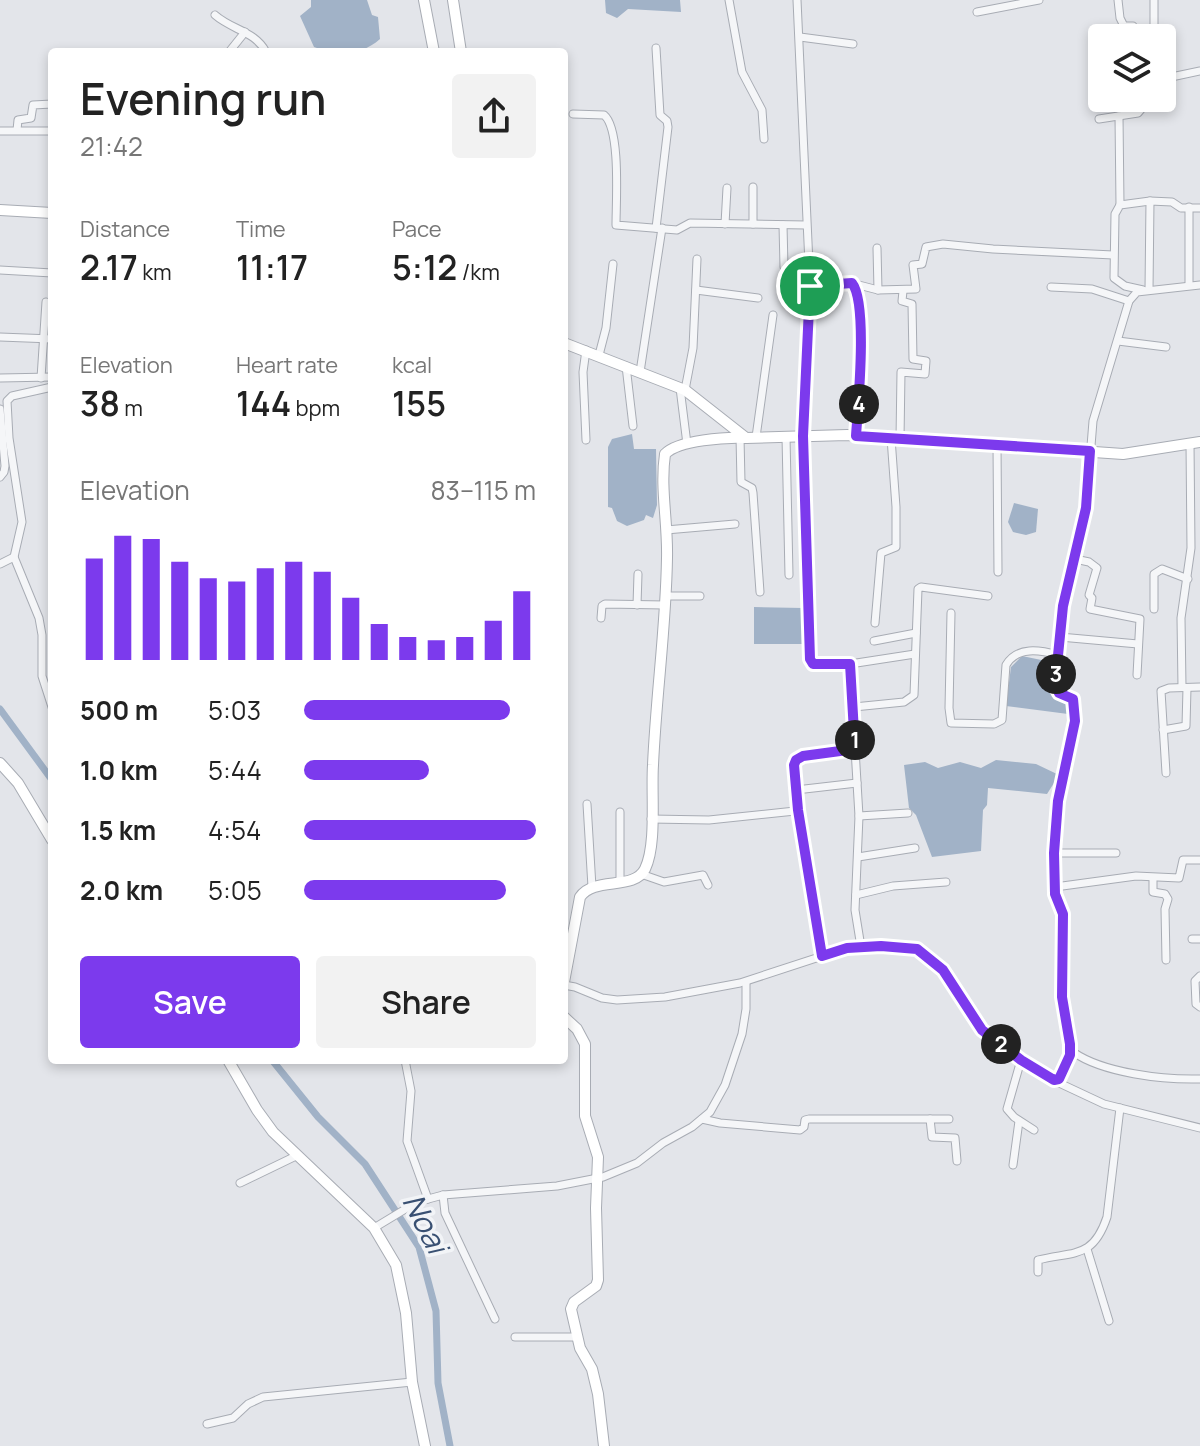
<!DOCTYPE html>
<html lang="en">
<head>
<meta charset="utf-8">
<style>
	:root { --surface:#fff; --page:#f2f2f2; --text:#222; --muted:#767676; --accent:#7c3aed }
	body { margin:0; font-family:Manrope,sans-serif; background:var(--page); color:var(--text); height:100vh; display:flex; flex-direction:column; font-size:30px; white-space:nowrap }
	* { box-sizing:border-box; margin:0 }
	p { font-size:26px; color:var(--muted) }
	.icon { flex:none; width:44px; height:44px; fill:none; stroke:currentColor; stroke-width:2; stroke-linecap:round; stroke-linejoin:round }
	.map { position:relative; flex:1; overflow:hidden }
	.side { position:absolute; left:48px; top:48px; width:520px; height:1016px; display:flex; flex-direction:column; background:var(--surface); border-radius:8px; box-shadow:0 4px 12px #0003 }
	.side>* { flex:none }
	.controls { position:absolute; left:1088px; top:24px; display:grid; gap:16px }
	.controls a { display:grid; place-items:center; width:88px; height:88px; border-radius:8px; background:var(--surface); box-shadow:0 4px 12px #0003; font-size:40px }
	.pin { position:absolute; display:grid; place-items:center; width:68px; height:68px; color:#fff; margin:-34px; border:4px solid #fff; border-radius:50%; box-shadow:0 2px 8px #0007 }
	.km { position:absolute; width:40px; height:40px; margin:-20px; border-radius:50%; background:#222; color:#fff; font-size:22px; line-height:40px; text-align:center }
	.round { display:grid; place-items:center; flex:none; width:84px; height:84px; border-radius:8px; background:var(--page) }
	.overview { display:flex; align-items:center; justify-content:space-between; height:136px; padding:0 32px }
	h1 { font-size:44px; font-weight:600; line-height:60px }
	.metrics { display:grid; grid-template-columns:repeat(3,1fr); gap:12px; height:136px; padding:8px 32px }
	.metrics div { display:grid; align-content:center }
	.metrics b { font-size:34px; font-weight:600 }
	.metrics small { font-size:22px; font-weight:400 }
	.metrics p { font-size:22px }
	.chart { height:224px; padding:16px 32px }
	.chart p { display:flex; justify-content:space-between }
	.chart svg { width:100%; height:144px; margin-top:8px; stroke:var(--accent); stroke-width:6 }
	.action { display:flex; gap:16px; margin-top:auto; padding:16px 32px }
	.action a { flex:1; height:92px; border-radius:8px; background:var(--accent); color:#fff; font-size:32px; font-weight:600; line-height:92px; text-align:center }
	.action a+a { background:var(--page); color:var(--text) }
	ul { padding:0 32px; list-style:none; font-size:26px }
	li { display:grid; grid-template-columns:128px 96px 1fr; align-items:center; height:60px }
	li i { height:20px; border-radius:10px; background:var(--accent) }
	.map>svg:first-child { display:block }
	.water { fill:#a1b2c7 }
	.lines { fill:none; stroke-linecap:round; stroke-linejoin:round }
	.canal { stroke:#a1b2c7; stroke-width:7 }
	.street-casing { stroke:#a8acb4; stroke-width:9 }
	.secondary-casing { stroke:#a8acb4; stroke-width:12 }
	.street { stroke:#f5f6f8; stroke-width:7 }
	.secondary { stroke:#fff; stroke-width:10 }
	.route-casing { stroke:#fff; stroke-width:16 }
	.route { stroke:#7c3aed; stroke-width:10 }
	.labels { text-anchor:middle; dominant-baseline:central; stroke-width:7; stroke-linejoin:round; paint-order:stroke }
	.water-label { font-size:30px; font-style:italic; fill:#395072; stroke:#f2f4f7 }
</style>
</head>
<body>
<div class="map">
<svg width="1200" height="1446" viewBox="0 0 1200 1446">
	<rect width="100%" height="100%" fill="#e3e5ea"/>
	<g class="water">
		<path d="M311 0H367L372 15 378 17 380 39C361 56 337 56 314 47L300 16 311 7Z"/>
		<polygon points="605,0 680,0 681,12 628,9 617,18 606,13"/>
		<polygon points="632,434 634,449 656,449 657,505 653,518 646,515 644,520 627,526 617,521 612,508 608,507 608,447 612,439"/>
		<polygon points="1014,503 1038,509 1036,532 1026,535 1013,532 1008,522"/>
		<polygon points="754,607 803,608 803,644 754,644"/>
		<polygon points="1022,656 1051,662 1058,669 1058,691 1066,695 1068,714 1006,706 1011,667"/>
		<polygon points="996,760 1036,764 1059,775 1047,794 988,788 987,805 983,810 981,851 932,857 916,815 909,808 904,765 925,762 938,768 960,762 981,768"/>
	</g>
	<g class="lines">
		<g class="canal">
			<polyline points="0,709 52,780"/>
			<polyline points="272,1060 318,1117 365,1164 419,1247 436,1311 438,1383 450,1446"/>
		</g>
		<g class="street-casing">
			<g id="street">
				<polyline points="729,0 742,72 762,110 764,139"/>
				<polyline points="1118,0 1120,18 1124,26 1133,26"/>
				<polyline points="1154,0 1154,27 1158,38"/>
				<polyline points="977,12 1039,0"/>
				<path d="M215 15C232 30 255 31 266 52"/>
				<polyline points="800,37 853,44"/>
				<polyline points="656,48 660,115 667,121 668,127 656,228"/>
				<polyline points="229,52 245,32"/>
				<polyline points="1162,79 1200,71"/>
				<path d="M573 114 604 115C621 129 616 202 616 225L677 230 690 223 806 225"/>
				<polyline points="1119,116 1120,205"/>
				<polyline points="1099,119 1138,113 1144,106 1143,98"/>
				<polyline points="17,130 18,120 31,118 33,105 52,104"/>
				<polyline points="0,131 52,131"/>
				<polyline points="753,187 753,224"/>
				<polyline points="1189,207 1189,285"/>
				<polyline points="725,224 727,188"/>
				<polyline points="783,225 784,267"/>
				<polyline points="877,248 878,290"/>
				<polyline points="0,270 52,273"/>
				<polyline points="855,284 878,290 916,289 913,265 922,264 926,247 943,244 993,249 1113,255"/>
				<path d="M1200 285 1137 292 1129 301 1093 421 1086 508 1080 541 1065 595 1055 685 1059 693 1073 699 1075 721 1058 801 1054 853 1055 894 1063 914 1062 997 1073 1052C1103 1073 1163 1080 1200 1079"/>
				<polyline points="810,286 855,284 861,369 856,436"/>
				<polyline points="1051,287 1092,289 1129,301"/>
				<polyline points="696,290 758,298"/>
				<polyline points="1143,290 1125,286 1114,278 1115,214 1120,205 1150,201 1172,202 1181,208 1200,208"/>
				<polyline points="1149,290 1150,201"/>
				<polyline points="0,337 52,339"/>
				<polyline points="1118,341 1166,347"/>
				<polyline points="586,350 583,372 586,440"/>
				<polyline points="599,355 606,328 613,264"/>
				<polyline points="626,366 633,426"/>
				<polyline points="640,372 662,228"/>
				<polyline points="0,378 52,377"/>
				<polyline points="41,378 46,302"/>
				<polyline points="680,388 687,444"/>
				<polyline points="685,390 693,348 697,259"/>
				<polyline points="0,409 5,466 4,472 0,477"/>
				<polyline points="740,437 741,482 752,488 753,493 760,592"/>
				<polyline points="756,437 773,315"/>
				<polyline points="786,437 789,575"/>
				<polyline points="900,439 901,372 925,374 926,361 913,359 912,304 902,301 903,291"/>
				<polyline points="997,445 998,572"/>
				<polyline points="666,530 735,524"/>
				<polyline points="14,557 39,618 42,635 42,676 52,707"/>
				<polyline points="1075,559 1089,562 1097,568 1089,595 1092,598 1090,609 1140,619 1137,675"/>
				<polyline points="0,564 14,557 22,522 9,438 7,401 12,396 52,387"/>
				<polyline points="665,596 700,596"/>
				<polyline points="637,605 638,574"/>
				<polyline points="1154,609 1154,574 1162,569 1188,579"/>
				<path d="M951 613 949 708 951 723 994 724 1002 720 1006 665C1017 646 1040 650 1058 655"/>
				<polyline points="601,618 602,606 605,604 665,605"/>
				<polyline points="875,623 881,553 896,547 896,507 891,438"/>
				<polyline points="1060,637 1138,644"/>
				<polyline points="874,641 916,633"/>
				<polyline points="850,664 915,654"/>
				<polyline points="1182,687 1181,618 1191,548 1190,443"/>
				<polyline points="854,707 904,702 914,695 918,589 921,587 988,596"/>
				<polyline points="1163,730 1186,726 1187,688"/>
				<polyline points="855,749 859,816 855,910 861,947"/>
				<polyline points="1166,773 1161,691 1169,688 1200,687"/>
				<polyline points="796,790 857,783"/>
				<polyline points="587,804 592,887"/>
				<polyline points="798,810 822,956"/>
				<polyline points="620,812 620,882"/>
				<polyline points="859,816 908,813"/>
				<polyline points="651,819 709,820 795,811 799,807 795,778 796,760 803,756 855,749 852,666 848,663 813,664 809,649 808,549 803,436 810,286 797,0"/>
				<polyline points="1054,853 1116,853"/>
				<polyline points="858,857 915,848"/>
				<polyline points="641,874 664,882 703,875 708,885"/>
				<polyline points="1153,878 1153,892 1165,894 1168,899 1165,909 1166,960"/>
				<polyline points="1055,887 1136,876 1179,878 1183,860 1200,860"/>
				<polyline points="856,895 893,886 946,882"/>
				<polyline points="1192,939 1200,939"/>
				<polyline points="1200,976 1195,981 1196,1004 1200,1007"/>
				<polyline points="564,985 575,987 602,998 617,1000 665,997 740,983 847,948 881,946 917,949 943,970 982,1030 1021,1060 1057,1082 1104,1104 1200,1128"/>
				<polyline points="405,1060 411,1091 407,1141 428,1199"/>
				<polyline points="1021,1060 1007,1109 1014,1117 1034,1130"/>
				<path d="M1055 1080C1066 1077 1070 1058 1070 1047"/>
				<polyline points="702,1119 720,1123 800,1130 804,1127 805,1120 809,1119 949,1119"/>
				<polyline points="930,1119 932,1137 955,1138 957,1161"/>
				<polyline points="1013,1165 1019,1121"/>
				<polyline points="240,1183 298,1155"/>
				<polyline points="443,1195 445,1213 495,1319"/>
				<polyline points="374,1228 417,1202 443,1195 557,1186 603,1177 637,1163 663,1143 692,1127 710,1112 725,1085 742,1034 746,1009 746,982"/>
				<polyline points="1087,1249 1109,1321"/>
				<path d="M1038 1272V1260C1074 1251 1093 1259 1107 1217L1120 1108"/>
				<polyline points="515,1337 578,1337"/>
				<polyline points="207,1424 233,1418 248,1404 263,1397 412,1382"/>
			</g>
		</g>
		<g class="secondary-casing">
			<g id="secondary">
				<polyline points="424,0 434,52"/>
				<polyline points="453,0 461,52"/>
				<polyline points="0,210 52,213"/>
				<polyline points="564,343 685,390 746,438 847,435 1123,454 1200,442"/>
				<polyline points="0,763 18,783 52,840"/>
				<path d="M564 982 580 897C594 876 634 891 645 869 657 844 651 794 653 765 656 696 666 627 667 558 668 523 660 488 665 454 678 440 727 437 746 438"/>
				<polyline points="564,1017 577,1029 585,1044 585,1116 598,1157 596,1208 598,1280 596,1286 574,1302 571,1309 580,1348 592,1369 598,1394 604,1446"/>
				<polyline points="228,1060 257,1110 273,1132 374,1228 396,1265 406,1313 412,1382 425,1446"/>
			</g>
		</g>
		<use href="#street" class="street"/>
		<use href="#secondary" class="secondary"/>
	</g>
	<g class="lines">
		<g class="route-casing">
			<path id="route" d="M852 283C868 303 858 406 856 436L1090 451 1086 508 1063 606 1055 685 1059 693 1073 699 1075 721 1058 801 1054 853 1055 894 1063 914 1062 997 1070 1044V1055L1059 1079 1054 1080 1021 1060 982 1030 943 970 917 949 881 946 847 948 822 956 798 810 794 765 796 760 803 756 855 749 850 664H813L810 659 803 436 810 286Z"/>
		</g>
		<use href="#route" class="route"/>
	</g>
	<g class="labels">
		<g class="water-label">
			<text transform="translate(426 1223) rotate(63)">Noai</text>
		</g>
	</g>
</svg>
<div class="controls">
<a><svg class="icon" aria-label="layers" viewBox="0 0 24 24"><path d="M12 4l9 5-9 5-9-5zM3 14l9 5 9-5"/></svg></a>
</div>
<div class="pin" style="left:810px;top:286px;background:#1e9e55"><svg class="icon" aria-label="arrive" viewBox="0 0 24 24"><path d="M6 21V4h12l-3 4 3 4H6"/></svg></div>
<b class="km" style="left:855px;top:740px">1</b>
<b class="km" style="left:1001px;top:1044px">2</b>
<b class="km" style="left:1056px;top:674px">3</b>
<b class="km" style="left:859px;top:404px">4</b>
<section class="side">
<div class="overview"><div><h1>Evening run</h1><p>21:42</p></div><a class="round"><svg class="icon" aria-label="share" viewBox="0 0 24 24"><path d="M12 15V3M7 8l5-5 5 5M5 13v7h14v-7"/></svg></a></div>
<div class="metrics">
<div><p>Distance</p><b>2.17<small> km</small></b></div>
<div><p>Time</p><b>11:17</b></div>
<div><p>Pace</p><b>5:12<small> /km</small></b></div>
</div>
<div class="metrics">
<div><p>Elevation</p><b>38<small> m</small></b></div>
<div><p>Heart rate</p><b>144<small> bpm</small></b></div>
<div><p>kcal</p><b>155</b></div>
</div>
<div class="chart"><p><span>Elevation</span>83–115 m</p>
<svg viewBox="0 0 160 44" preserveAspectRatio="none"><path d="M5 44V13M15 44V6M25 44V7M35 44V14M45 44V19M55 44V20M65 44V16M75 44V14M85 44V17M95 44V25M105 44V33M115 44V37M125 44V38M135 44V37M145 44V32M155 44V23"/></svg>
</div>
<ul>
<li><b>500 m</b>5:03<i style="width:89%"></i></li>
<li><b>1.0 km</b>5:44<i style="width:54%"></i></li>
<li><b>1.5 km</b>4:54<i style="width:100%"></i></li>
<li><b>2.0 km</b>5:05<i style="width:87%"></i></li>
</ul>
<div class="action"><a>Save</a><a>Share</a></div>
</section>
</div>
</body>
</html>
